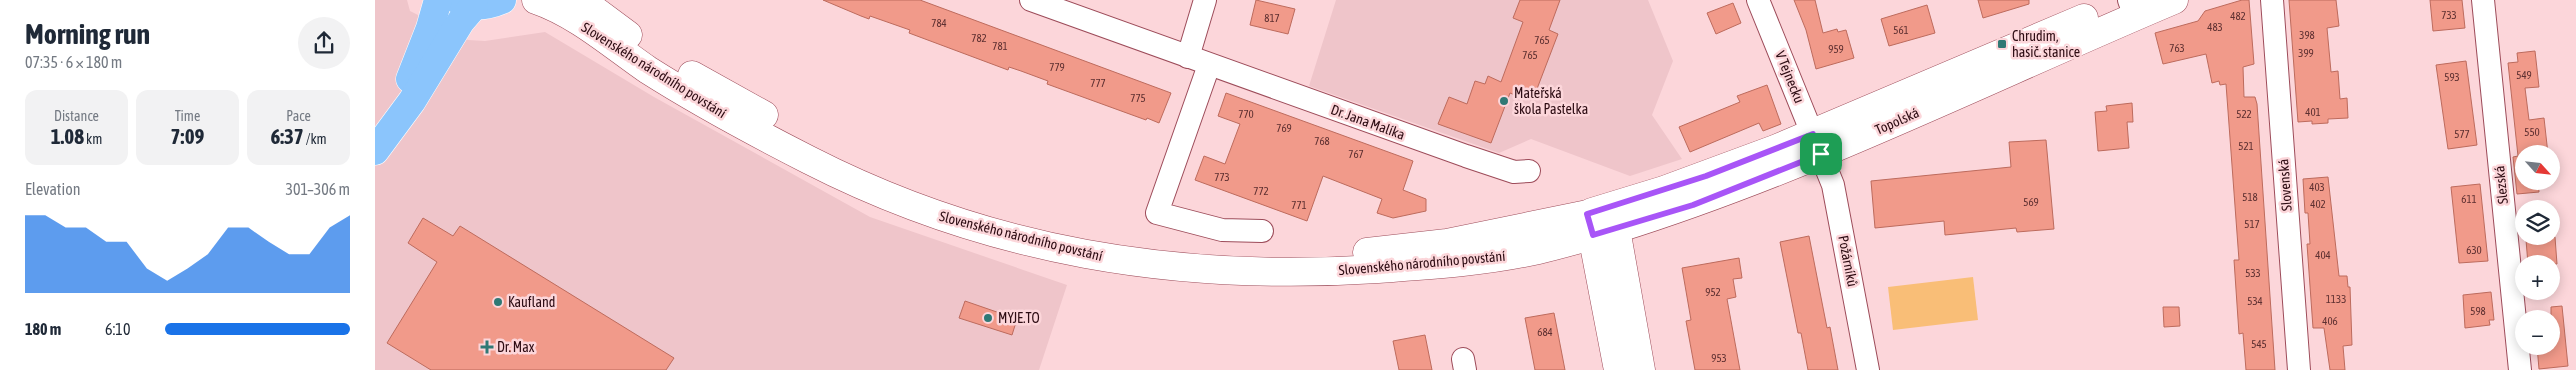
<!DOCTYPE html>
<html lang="en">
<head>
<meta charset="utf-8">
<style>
	:root { --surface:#fff; --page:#f2f2f3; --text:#1f2937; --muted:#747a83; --accent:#1a73e8 }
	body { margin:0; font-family:"Asap Condensed",sans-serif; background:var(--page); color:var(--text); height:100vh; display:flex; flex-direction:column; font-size:19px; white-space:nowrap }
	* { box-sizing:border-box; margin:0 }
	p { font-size:16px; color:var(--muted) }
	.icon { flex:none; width:28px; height:28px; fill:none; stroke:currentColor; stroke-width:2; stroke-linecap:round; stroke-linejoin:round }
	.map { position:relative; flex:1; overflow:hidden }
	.sheet { display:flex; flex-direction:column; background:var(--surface); width:375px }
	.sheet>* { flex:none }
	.needle { width:32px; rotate:117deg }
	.fabs { position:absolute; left:2140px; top:145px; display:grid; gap:10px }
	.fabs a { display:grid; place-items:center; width:45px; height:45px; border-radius:50%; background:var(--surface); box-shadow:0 2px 12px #0003; font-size:25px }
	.pin { position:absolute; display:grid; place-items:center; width:42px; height:42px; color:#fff; margin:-21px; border-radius:10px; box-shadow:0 2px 8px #0006 }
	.round { display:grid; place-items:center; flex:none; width:52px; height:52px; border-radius:26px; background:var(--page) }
	.head { display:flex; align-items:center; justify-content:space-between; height:85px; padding:0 25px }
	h1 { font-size:28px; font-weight:700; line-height:38px }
	.stats { display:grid; grid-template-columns:repeat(3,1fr); gap:8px; height:85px; padding:5px 25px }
	.stats div { display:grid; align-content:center; border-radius:12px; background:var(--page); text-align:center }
	.stats b { font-size:21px; font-weight:700 }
	.stats small { font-size:14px; font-weight:400 }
	.stats p { font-size:14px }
	.chart { height:140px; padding:10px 25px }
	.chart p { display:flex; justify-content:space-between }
	.chart svg { width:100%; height:90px; margin-top:5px; fill:var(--accent); opacity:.7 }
	ul { padding:0 25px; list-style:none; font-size:16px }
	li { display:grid; grid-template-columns:80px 60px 1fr; align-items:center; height:38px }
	li i { height:12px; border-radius:6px; background:var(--accent) }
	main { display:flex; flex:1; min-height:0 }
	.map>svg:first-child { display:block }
	.built { fill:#efc5ca }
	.green { fill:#f9be77 }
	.building { fill:#f19a8a; stroke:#bd6b5d }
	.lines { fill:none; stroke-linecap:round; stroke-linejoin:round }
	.minor-casing { stroke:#9d4c5a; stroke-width:24 }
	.tertiary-casing { stroke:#9d4c5a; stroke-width:29 }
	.secondary-casing { stroke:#9d4c5a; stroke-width:29 }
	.primary-casing { stroke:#fff; stroke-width:29 }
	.minor { stroke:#fff; stroke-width:22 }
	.tertiary { stroke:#fff; stroke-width:28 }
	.secondary { stroke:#fff; stroke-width:28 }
	.primary { stroke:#8bc5fc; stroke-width:28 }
	.route-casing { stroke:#fff; stroke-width:10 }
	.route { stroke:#a855f7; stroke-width:6 }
	.poi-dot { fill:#307975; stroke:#fcd6da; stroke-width:2 }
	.labels { text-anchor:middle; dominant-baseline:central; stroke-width:5; stroke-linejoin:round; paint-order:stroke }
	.number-label { font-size:11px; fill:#5e3031 }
	.poi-label { font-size:14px; fill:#2d0c13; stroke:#fcd6da; text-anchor:start }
	.street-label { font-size:14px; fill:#2d0c13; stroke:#fcd6da }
</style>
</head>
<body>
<main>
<section class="sheet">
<div class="head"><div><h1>Morning run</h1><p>07:35 · 6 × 180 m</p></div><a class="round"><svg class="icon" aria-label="share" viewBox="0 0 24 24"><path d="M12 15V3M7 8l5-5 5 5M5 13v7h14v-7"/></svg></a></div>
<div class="stats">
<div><p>Distance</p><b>1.08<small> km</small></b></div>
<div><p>Time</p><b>7:09</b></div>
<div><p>Pace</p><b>6:37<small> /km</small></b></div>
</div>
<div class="chart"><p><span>Elevation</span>301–306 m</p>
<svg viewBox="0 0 160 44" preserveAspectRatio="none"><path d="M0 44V6L10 6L20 12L30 12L40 19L50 19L60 32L70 38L80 32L90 25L100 12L110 12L120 19L130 25L140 25L150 12L160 6V44z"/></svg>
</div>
<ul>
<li><b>180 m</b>6:10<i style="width:100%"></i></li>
</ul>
</section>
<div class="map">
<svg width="2201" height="370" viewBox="0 0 2201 370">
	<rect width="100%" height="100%" fill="#fcd6da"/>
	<g class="built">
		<polygon points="0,0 32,0 35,11 93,40 110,41 170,32 279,97 495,217 692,285 664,370 0,370"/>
		<polygon points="961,0 1273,0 1298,61 1277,115 1307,159 1255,176 1156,139 1124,153 934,86"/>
	</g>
	<polygon class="green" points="1598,277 1603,320 1518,330 1513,287"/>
	<g class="building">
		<polygon points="448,0 545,0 796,93 784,123 772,118 771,120 672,84 673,81 646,71 634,67 633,70 534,33 535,30 495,16 494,19 486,16"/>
		<polygon points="881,0 920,9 913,34 875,25"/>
		<polygon points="1145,0 1185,0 1174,30 1183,34 1160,94 1148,89 1145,97 1135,93 1116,143 1063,124 1074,97 1092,104 1100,81 1110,84 1113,76 1126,82 1148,22 1138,18"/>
		<polygon points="1419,0 1440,0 1448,33 1462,29 1463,32 1471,30 1479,58 1441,69 1431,30"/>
		<polygon points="1603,0 1654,0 1654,4 1608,18"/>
		<polygon points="1867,0 1874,0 1879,64 1868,67 1869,97 1880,97 1882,104 1900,370 1871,370 1868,333 1864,334 1859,260 1864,260 1851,84 1845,85 1844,81 1837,83 1831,54 1788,64 1780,33 1823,21 1830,11"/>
		<polygon points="1914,0 1961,0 1964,26 1952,28 1956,72 1963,71 1965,99 1972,98 1973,118 1953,119 1953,123 1937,124 1937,121 1923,122"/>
		<polygon points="2055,0 2087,0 2090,28 2058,31"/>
		<polygon points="1358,3 1366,23 1341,34 1332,13"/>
		<polygon points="1552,5 1560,33 1514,46 1506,19"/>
		<polygon points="2160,51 2164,87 2150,88 2154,120 2169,118 2173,154 2149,154 2149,181 2163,181 2164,192 2142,194 2138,157 2143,156 2133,63 2143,62 2142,53"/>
		<polygon points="2091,61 2102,145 2073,149 2061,65"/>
		<polygon points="1392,85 1406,124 1388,131 1384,123 1315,152 1304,127 1365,102 1362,96"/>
		<polygon points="851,93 1038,161 1028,190 1051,199 1051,211 1018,218 1002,213 1007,199 948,176 932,221 820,180 829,156 850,164 865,124 843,116"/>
		<polygon points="1757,103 1758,122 1752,122 1754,148 1723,151 1720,112 1732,111 1731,106"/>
		<polygon points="1671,140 1679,229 1642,232 1641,228 1570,235 1569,221 1500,228 1496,181 1636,167 1634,142"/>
		<polygon points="1953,177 1964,276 1972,276 1973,287 1975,287 1977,345 1968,346 1970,370 1955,370 1949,328 1938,328 1932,244 1935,244 1933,213 1930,213 1928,179"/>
		<polygon points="2105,184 2113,261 2084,263 2076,187"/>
		<polygon points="48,218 78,236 85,226 299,358 291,370 56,370 12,343 62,262 33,243"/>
		<polygon points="1434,236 1452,328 1455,327 1463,370 1433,370 1426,333 1423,333 1405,242"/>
		<polygon points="2180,237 2182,264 2153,264 2151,240"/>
		<polygon points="1364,258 1367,278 1358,279 1361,297 1352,299 1365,370 1320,370 1311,321 1316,320 1307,268"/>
		<polygon points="2116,292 2119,320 2114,320 2115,325 2090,328 2088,295"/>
		<polygon points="590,301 642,319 637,335 584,318"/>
		<polygon points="2187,306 2193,366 2164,369 2162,346 2176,346 2176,307"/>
		<polygon points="1788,307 1804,307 1805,326 1789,327"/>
		<polygon points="1179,313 1190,370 1160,370 1150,318"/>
		<polygon points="1050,335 1057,370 1024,370 1018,341"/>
	</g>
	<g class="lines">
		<g class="minor-casing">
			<g id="minor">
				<polyline points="656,0 1091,156 1139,172 1154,171"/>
				<polyline points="1383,0 1458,185 1493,370"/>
				<polyline points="1754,0 1760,17"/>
				<polyline points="1897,0 1924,370"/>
				<polyline points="2108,0 2145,370"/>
				<polyline points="813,57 830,0"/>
				<polyline points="834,65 782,213 847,230 887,231"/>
				<polyline points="1088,359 1090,370"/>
			</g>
		</g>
		<g class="tertiary-casing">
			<g id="tertiary">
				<path d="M1235 208 1241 229C1433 169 1614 78 1799 0"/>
				<polyline points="1217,212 1289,190 1400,149 1709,18"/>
			</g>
		</g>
		<g class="secondary-casing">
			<g id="secondary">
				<path d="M161 0C202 14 238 46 273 70 325 103 379 132 434 160 614 252 802 282 1003 269 1056 265 1110 262 1163 250 1189 244 1215 236 1241 229L1266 370"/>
				<polyline points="206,0 253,35"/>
				<polyline points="317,75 389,115"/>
				<polyline points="992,252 1072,243 1213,214 1243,370"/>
			</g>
		</g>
		<g class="primary-casing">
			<g id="primary">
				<path d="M83 0C97 8 113 6 127 0"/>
				<polyline points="35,79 55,28 63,0"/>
				<polyline points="0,151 37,101 86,21 99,6"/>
			</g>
		</g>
		<use href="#minor" class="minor"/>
		<use href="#tertiary" class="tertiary"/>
		<use href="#secondary" class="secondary"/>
		<use href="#primary" class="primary"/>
	</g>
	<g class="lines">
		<g class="route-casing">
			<polygon id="route" points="1438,134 1446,154 1318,205 1218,235 1212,214 1331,176"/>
		</g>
		<use href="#route" class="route"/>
	</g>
	<g class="poi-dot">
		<rect x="1622" y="39" width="10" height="10" rx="2.5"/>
		<circle cx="1129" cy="101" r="5"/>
		<circle cx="123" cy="302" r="5"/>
		<circle cx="613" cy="318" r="5"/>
		<path d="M109.5 339.5h5v5h5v5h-5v5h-5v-5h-5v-5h5z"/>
	</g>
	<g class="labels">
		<g class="number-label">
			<text x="2074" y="15">733</text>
			<text x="1863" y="16">482</text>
			<text x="897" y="18">817</text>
			<text x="564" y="23">784</text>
			<text x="1840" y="27">483</text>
			<text x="1526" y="30">561</text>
			<text x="1932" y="35">398</text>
			<text x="604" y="38">782</text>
			<text x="1167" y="40">765</text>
			<text x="625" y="46">781</text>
			<text x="1802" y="48">763</text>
			<text x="1461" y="49">959</text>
			<text x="1931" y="53">399</text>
			<text x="1155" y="55">765</text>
			<text x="682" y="67">779</text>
			<text x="2149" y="75">549</text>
			<text x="2077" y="77">593</text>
			<text x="723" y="83">777</text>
			<text x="763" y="98">775</text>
			<text x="1938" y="112">401</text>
			<text x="871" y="114">770</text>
			<text x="1869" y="114">522</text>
			<text x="909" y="128">769</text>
			<text x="2157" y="132">550</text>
			<text x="2087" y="134">577</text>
			<text x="947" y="141">768</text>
			<text x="1871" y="146">521</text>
			<text x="981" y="154">767</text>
			<text x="847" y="177">773</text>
			<text x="1942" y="187">403</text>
			<text x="886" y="191">772</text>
			<text x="1875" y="197">518</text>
			<text x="2094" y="199">611</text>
			<text x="1656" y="202">569</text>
			<text x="1943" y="204">402</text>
			<text x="924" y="205">771</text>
			<text x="1877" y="224">517</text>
			<text x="2099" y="250">630</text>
			<text x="1948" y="255">404</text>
			<text x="1878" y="273">533</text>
			<text x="1338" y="292">952</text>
			<text x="1961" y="299">1133</text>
			<text x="1880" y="301">534</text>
			<text x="2103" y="311">598</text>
			<text x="1955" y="321">406</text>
			<text x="1170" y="332">684</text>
			<text x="1884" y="344">545</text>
			<text x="1344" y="358">953</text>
		</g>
		<g class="poi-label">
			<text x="1637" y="36">Chrudim,<tspan x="1637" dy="16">hasič. stanice</tspan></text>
			<text x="1139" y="93">Mateřská<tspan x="1139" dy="16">škola Pastelka</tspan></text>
			<text x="133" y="302">Kaufland</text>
			<text x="623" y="318">MYJE.TO</text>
			<text x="122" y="347">Dr. Max</text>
		</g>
		<g class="street-label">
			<text transform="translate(279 70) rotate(32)">Slovenského národního povstání</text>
			<text transform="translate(1415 77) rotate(68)">V Tejnecku</text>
			<text transform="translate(1522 121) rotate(-24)">Topolská</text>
			<text transform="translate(993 122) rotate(20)">Dr. Jana Malíka</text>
			<text transform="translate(1910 185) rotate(-94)">Slovenská</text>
			<text transform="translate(2126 185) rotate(-96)">Slezská</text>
			<text transform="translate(646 236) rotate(14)">Slovenského národního povstání</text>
			<text transform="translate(1473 261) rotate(79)">Požárníků</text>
			<text transform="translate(1047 263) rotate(-5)">Slovenského národního povstání</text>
		</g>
	</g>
</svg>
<div class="fabs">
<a><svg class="needle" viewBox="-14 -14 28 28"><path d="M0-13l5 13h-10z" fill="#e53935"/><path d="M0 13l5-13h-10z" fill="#747a83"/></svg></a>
<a><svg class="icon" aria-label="layers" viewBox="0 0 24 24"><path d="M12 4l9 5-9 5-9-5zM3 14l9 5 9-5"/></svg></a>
<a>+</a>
<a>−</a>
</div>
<div class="pin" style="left:1446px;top:154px;background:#1e9e55"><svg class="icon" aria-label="arrive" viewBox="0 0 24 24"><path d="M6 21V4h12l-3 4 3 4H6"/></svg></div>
</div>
</main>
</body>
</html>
